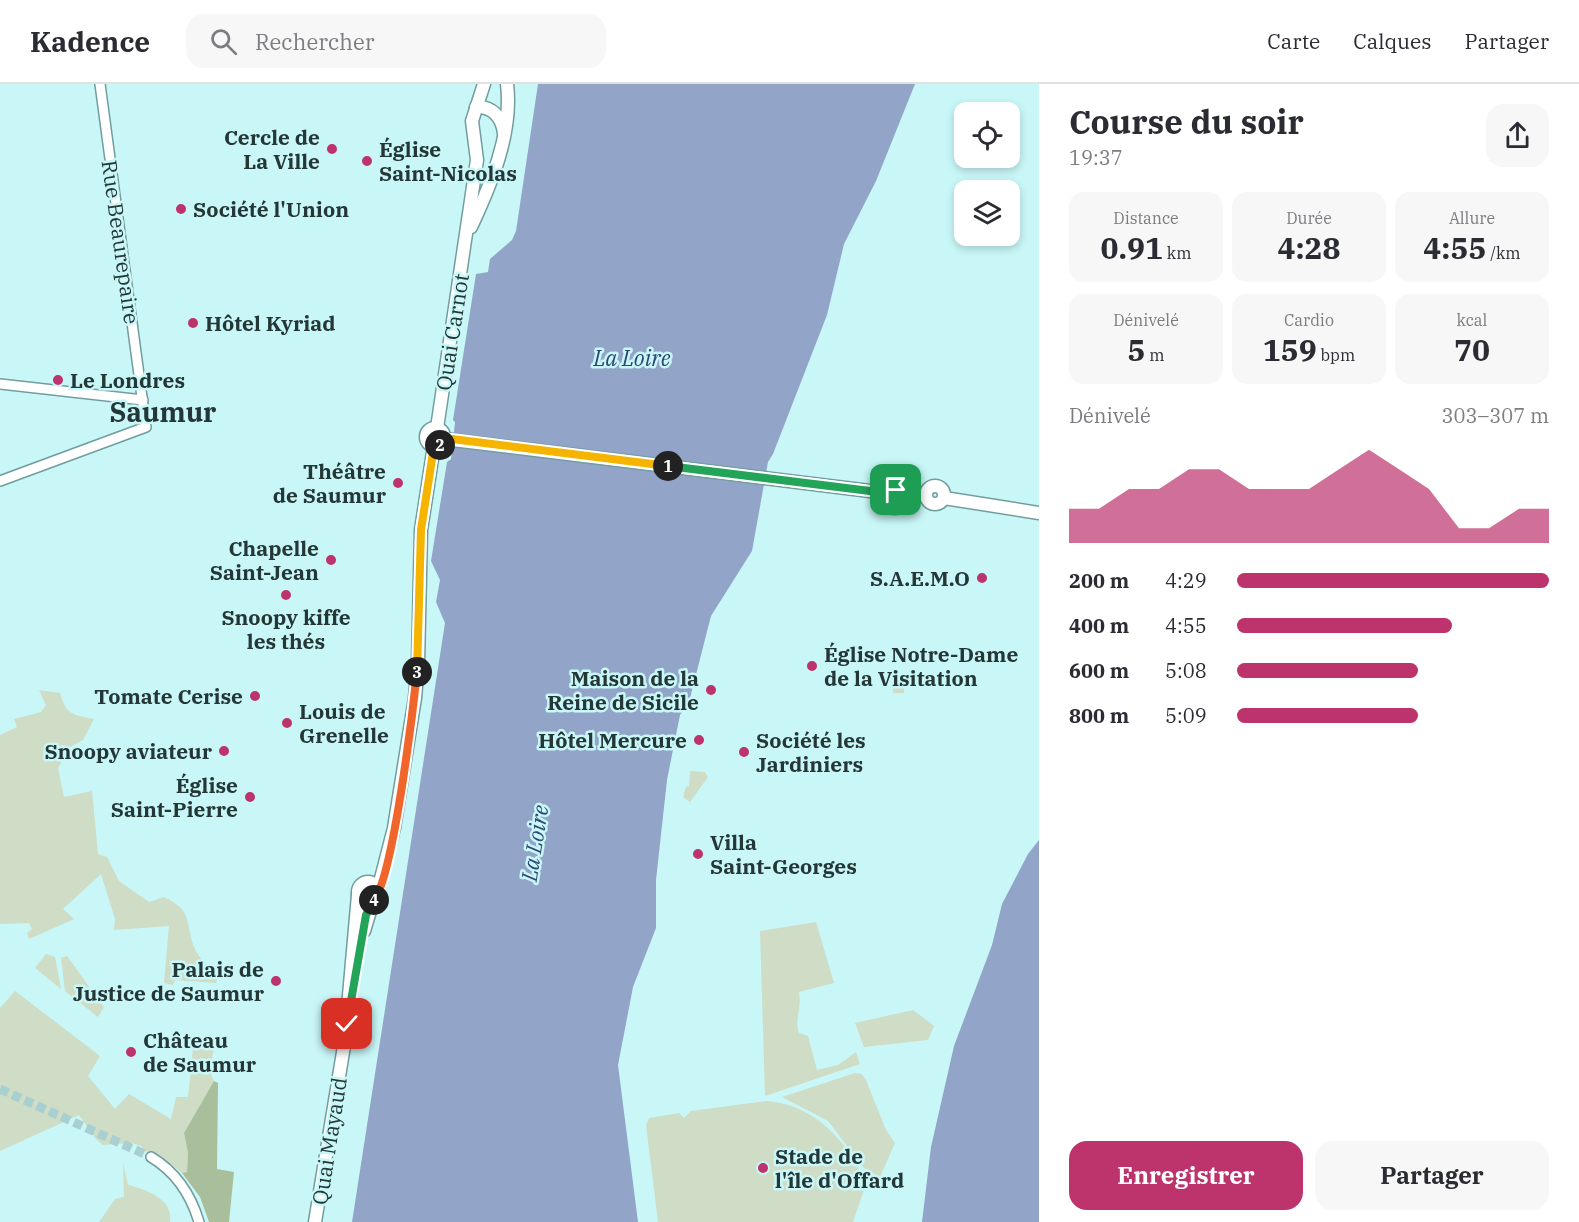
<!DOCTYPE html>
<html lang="fr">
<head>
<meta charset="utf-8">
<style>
	:root { --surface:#fff; --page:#f7f7f7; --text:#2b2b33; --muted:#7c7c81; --line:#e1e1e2; --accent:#bd336c }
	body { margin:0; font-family:"IBM Plex Serif",serif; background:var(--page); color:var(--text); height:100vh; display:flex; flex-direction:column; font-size:22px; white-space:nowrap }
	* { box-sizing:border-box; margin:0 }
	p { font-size:20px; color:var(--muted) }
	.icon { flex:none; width:33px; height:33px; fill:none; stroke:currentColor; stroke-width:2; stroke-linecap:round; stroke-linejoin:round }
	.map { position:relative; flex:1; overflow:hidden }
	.details { display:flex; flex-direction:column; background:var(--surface); width:540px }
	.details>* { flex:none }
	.buttons { position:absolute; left:954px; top:18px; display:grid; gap:12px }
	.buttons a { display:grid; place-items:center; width:66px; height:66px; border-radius:12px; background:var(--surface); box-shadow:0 3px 9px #0003; font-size:30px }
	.pin { position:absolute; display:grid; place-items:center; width:51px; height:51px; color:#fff; margin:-26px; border-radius:12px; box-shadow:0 3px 9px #0006 }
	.km { position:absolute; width:30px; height:30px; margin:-15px; border-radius:50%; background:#222; color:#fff; font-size:16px; line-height:30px; text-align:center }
	.round { display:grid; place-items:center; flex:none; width:63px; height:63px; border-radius:18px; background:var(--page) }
	.headline { display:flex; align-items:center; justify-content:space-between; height:102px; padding:0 30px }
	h1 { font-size:33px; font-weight:800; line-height:45px }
	.metrics { display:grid; grid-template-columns:repeat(3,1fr); gap:9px; height:102px; padding:6px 30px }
	.metrics div { display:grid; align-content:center; border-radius:15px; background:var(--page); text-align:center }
	.metrics b { font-size:30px; font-weight:800 }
	.metrics small { font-size:16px; font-weight:400 }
	.metrics p { font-size:16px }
	.chart { height:168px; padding:12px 30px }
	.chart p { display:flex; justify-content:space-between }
	.chart svg { width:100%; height:108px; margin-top:6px; fill:var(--accent); opacity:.7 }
	.primary-button { display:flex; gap:12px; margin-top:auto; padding:12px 30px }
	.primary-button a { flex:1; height:69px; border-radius:18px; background:var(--accent); color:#fff; font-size:24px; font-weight:800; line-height:69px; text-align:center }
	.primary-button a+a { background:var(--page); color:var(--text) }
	ul { padding:0 30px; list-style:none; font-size:20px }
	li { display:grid; grid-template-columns:96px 72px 1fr; align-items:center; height:45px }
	li i { height:15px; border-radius:8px; background:var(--accent) }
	header { display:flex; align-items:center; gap:36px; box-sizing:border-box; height:84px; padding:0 30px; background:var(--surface); border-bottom:2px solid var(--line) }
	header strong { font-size:28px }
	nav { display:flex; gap:33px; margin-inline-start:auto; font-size:21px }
	.search { width:420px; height:54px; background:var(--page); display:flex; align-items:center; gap:15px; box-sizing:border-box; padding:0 21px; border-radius:18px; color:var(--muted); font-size:22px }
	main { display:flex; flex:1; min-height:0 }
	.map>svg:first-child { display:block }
	.green { fill:#cfdcc6 }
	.forest { fill:#a9be9a }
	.water { fill:#92a5c8 }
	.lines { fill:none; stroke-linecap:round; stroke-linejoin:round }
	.minor-tunnel { stroke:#a8d0d1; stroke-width:9; stroke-dasharray:9 4.5; stroke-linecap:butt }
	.minor-casing { stroke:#729d9e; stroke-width:12 }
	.major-casing { stroke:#729d9e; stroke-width:15 }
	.minor { stroke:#fff; stroke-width:9 }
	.major { stroke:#fff; stroke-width:12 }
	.split-1-casing { stroke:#fff; stroke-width:12 }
	.split-2-casing { stroke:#fff; stroke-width:12 }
	.split-3-casing { stroke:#fff; stroke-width:12 }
	.split-4-casing { stroke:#fff; stroke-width:12 }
	.split-5-casing { stroke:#fff; stroke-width:12 }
	.split-1 { stroke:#22a559; stroke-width:8 }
	.split-2 { stroke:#f5b400; stroke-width:8 }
	.split-3 { stroke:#f5b400; stroke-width:8 }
	.split-4 { stroke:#f0652b; stroke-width:8 }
	.split-5 { stroke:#22a559; stroke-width:8 }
	.poi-dot { fill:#bd336c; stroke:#c9f7f8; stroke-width:2 }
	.labels { text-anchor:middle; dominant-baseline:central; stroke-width:5; stroke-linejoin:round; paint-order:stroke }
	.poi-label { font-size:21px; font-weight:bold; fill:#243636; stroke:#c9f7f8; text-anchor:end }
	.street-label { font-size:21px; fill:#243636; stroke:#c9f7f8 }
	.water-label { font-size:22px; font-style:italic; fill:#2d4675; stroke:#c9f7f8 }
	.district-label { font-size:27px; font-weight:bold; fill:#243636; stroke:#c9f7f8 }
</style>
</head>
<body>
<header>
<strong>Kadence</strong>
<div class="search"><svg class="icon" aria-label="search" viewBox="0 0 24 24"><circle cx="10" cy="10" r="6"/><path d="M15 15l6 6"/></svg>Rechercher</div>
<nav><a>Carte</a><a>Calques</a><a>Partager</a></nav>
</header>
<main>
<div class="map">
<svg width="1039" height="1138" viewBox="0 0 1039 1138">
	<rect width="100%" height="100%" fill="#c9f7f8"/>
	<g class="green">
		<polygon points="899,590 904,590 904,609 893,609 893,595 899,595"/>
		<path d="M39 606 60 609C67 632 72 630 94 635L83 656 70 663 58 684 64 713 92 707 98 770 107 773 119 797 149 818 164 813C193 827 185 837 194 863 199 874 209 884 218 893L216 899 175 896 173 901 164 899 169 842 114 846 115 835 101 790 63 825 74 835 29 855 27 849 32 845 29 839 0 840V651L17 643 14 635 41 628 46 621Z"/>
		<polygon points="690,687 705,688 708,693 690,718 683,713 686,703 689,702"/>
		<path d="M816 838 834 899 799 908C802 926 794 935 799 949L808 952 817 986 838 981 856 968 860 980 765 1012 760 847Z"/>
		<polygon points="46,870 55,873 61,905 35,884"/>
		<polygon points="67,872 104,923 98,933 65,907 61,874"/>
		<polygon points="15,907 100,972 88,992 115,1025 129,1010 171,1035 176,1013 188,1013 194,954 207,953 215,957 210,988 214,997 184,1049 188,1069 187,1089 182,1089 161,1072 145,1067 141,1062 132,1059 103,1061 96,1055 79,1031 0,1067 0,924"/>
		<polygon points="913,926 934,942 928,956 864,963 855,939"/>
		<polygon points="855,989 862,990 866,996 886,1046 895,1059 880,1093 864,1084 828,1037 782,1013"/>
		<path d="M766 1017C814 1020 848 1057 866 1100L853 1138H658L646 1041 649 1034 679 1029 684 1034 691 1027Z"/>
		<path d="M123 1079 128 1101C145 1105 174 1115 170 1138H99L115 1115 124 1113Z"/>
	</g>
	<polygon class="forest" points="214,997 218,999 217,1085 234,1088 229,1138 209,1138 200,1113 182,1089 187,1088 188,1069 184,1049"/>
	<g class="water">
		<polygon points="538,0 915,0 876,97 844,160 827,231 773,370 768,378 752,467 711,532 689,618 680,631 667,696 656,796 656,844 633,903 618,981 638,1138 352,1138 445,539 436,518 440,496 431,477 447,378 451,375 455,338 453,336 476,190 488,188 490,175 512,156 516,147"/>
		<polygon points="1039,756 1039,1138 922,1138 931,1063 954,962 992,861 1002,820 1028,770"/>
	</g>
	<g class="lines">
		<polyline class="minor-tunnel" points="0,1005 151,1073"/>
		<g class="minor-casing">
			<g id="minor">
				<polyline points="0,300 143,316"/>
				<polyline points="0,397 146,343 100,0"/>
				<path d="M151 1073C176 1088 191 1111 199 1138"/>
			</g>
		</g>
		<g class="major-casing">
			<g id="major">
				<path d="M476 23C492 22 502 33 504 49"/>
				<path d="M471 143C491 100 513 49 507 0"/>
				<polyline points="437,344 477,76 472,37 484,0"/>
				<circle cx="435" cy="353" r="9"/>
				<polyline points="444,355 870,407 886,412"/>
				<circle cx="935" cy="411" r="9"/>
				<circle cx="895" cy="415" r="9"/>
				<polyline points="944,414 1039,429"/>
				<circle cx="368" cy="808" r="10"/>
				<polyline points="377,810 394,744 415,614 418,580 421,446 434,362"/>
				<polyline points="364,847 373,817"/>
				<polyline points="315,1138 345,956 358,811"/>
			</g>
		</g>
		<use href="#minor" class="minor"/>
		<use href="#major" class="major"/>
	</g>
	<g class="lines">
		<g class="split-1-casing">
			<polyline id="split-1" points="668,382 870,407 886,412 890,408 896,406"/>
		</g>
		<g class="split-2-casing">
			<polyline id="split-2" points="440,361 444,355 452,355 668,382"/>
		</g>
		<g class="split-3-casing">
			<polyline id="split-3" points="417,588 421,446 434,362 440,361"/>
		</g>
		<g class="split-4-casing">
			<path id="split-4" d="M374 816C393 793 413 626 417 588"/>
		</g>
		<g class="split-5-casing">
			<polyline id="split-5" points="347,940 366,831 374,816"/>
		</g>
		<use href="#split-1" class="split-1"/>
		<use href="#split-2" class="split-2"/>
		<use href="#split-3" class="split-3"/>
		<use href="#split-4" class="split-4"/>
		<use href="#split-5" class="split-5"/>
	</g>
	<g class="poi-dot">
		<circle cx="332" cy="65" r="6"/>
		<circle cx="367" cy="77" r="6"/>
		<circle cx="181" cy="125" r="6"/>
		<circle cx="193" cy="239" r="6"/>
		<circle cx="58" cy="296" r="6"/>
		<circle cx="398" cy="399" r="6"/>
		<circle cx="331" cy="476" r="6"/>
		<circle cx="982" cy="494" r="6"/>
		<circle cx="286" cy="511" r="6"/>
		<circle cx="812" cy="582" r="6"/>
		<circle cx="711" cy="606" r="6"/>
		<circle cx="255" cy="612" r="6"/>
		<circle cx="287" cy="639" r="6"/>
		<circle cx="699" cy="656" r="6"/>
		<circle cx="224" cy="667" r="6"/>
		<circle cx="744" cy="668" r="6"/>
		<circle cx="250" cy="713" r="6"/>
		<circle cx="698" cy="770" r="6"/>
		<circle cx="276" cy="897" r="6"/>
		<circle cx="131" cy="968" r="6"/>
		<circle cx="763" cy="1084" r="6"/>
	</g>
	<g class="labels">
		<g class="poi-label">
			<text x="320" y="53">Cercle de<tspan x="320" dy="24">La Ville</tspan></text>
			<text x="379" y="65" text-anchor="start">Église<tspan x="379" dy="24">Saint-Nicolas</tspan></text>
			<text x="193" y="125" text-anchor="start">Société l'Union</text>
			<text x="205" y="239" text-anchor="start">Hôtel Kyriad</text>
			<text x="70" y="296" text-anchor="start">Le Londres</text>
			<text x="386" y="387">Théâtre<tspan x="386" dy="24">de Saumur</tspan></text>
			<text x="319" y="464">Chapelle<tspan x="319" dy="24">Saint-Jean</tspan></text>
			<text x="970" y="494">S.A.E.M.O</text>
			<text x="286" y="533" text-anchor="middle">Snoopy kiffe<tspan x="286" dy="24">les thés</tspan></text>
			<text x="824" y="570" text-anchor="start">Église Notre-Dame<tspan x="824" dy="24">de la Visitation</tspan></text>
			<text x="699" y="594">Maison de la<tspan x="699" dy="24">Reine de Sicile</tspan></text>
			<text x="243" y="612">Tomate Cerise</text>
			<text x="299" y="627" text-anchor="start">Louis de<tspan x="299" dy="24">Grenelle</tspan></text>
			<text x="687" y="656">Hôtel Mercure</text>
			<text x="756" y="656" text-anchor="start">Société les<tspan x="756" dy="24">Jardiniers</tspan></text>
			<text x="212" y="667">Snoopy aviateur</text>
			<text x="238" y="701">Église<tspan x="238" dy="24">Saint-Pierre</tspan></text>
			<text x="710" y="758" text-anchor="start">Villa<tspan x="710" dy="24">Saint-Georges</tspan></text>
			<text x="264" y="885">Palais de<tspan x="264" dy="24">Justice de Saumur</tspan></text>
			<text x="143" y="956" text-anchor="start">Château<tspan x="143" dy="24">de Saumur</tspan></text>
			<text x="775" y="1072" text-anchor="start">Stade de<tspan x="775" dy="24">l'île d'Offard</tspan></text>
		</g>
		<g class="street-label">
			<text transform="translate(121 158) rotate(82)">Rue Beaurepaire</text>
			<text transform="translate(452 248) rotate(-81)">Quai Carnot</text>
			<text transform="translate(329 1057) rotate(-81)">Quai Mayaud</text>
		</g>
		<g class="water-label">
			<text x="632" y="273">La Loire</text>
			<text transform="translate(534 759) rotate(-81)">La Loire</text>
		</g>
		<g class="district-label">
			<text x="163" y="327">Saumur</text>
		</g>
	</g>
</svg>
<div class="buttons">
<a><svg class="icon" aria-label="locate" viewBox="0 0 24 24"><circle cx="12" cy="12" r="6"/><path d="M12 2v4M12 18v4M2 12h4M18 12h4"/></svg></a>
<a><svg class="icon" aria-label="layers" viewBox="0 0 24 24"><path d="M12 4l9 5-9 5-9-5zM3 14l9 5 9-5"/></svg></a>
</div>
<div class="pin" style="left:896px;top:406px;background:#1e9e55"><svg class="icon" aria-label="arrive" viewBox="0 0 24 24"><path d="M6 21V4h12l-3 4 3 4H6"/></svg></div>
<div class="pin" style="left:347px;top:940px;background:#d93025"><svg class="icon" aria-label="check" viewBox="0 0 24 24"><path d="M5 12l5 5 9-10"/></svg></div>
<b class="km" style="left:668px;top:382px">1</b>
<b class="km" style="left:440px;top:361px">2</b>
<b class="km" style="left:417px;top:588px">3</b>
<b class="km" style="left:374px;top:816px">4</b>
</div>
<section class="details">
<div class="headline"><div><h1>Course du soir</h1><p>19:37</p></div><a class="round"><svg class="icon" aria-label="share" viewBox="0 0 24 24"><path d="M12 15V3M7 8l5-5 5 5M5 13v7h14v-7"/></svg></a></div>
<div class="metrics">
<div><p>Distance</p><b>0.91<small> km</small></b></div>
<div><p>Durée</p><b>4:28</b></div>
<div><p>Allure</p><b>4:55<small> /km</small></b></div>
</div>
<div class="metrics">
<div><p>Dénivelé</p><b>5<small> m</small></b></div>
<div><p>Cardio</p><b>159<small> bpm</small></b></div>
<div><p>kcal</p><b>70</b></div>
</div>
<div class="chart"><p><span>Dénivelé</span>303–307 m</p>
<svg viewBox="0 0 160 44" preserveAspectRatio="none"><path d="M0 44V30L10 30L20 22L30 22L40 14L50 14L60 22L70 22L80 22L90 14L100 6L110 14L120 22L130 38L140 38L150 30L160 30V44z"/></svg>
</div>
<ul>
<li><b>200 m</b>4:29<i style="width:100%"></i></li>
<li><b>400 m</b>4:55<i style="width:69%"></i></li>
<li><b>600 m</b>5:08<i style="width:58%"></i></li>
<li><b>800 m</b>5:09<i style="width:58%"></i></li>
</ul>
<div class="primary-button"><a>Enregistrer</a><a>Partager</a></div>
</section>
</main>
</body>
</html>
